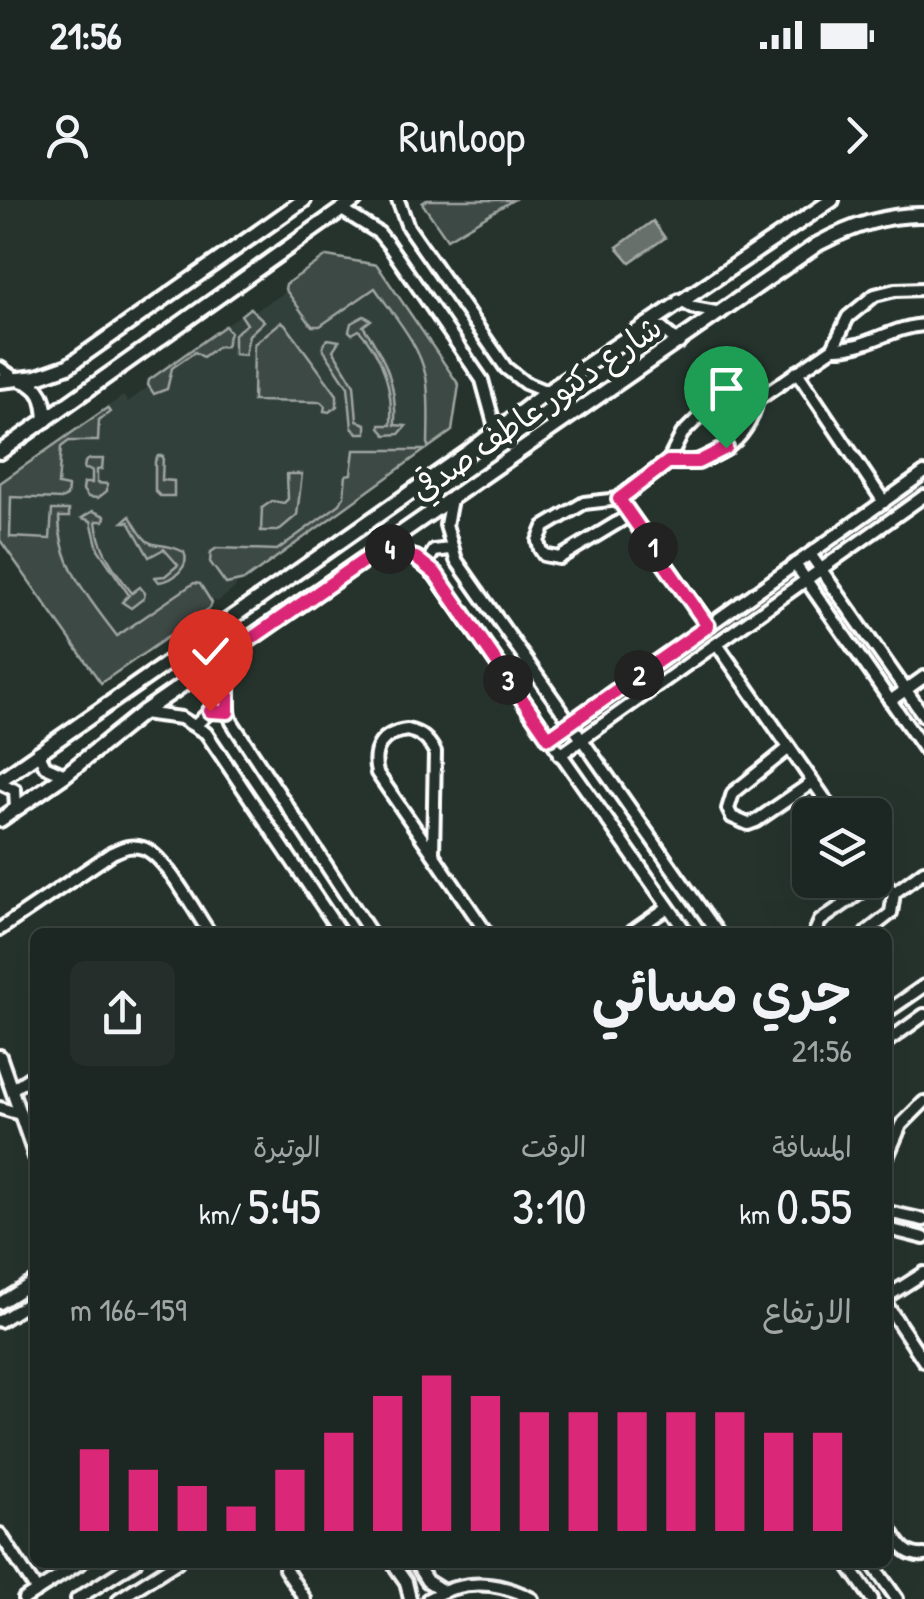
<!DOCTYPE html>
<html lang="ar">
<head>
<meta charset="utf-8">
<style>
	:root { --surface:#1c2622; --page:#252e2a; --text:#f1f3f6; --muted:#a0a5a5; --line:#3a4340; --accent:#db2777 }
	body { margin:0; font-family:"Patrick Hand","Playpen Sans Arabic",sans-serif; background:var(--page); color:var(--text); direction:rtl; height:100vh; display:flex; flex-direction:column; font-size:38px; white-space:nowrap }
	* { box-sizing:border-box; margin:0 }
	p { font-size:32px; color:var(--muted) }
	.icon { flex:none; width:55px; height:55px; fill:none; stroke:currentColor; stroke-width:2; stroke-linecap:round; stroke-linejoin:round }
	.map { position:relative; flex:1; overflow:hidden; direction:ltr }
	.sheet { position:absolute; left:30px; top:728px; width:862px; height:640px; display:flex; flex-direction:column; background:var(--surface); border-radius:15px; box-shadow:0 10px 40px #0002,0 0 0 2px var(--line); direction:rtl }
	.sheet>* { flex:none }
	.tools { position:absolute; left:792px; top:598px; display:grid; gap:20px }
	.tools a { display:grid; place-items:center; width:100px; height:100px; border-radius:15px; background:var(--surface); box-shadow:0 10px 40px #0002,0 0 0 2px var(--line); font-size:50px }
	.pin { position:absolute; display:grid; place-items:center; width:85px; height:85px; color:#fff; margin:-102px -42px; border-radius:50% 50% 50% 0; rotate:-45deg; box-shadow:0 0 10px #0007 }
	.pin .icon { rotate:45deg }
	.km { position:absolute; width:50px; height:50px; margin:-25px; border-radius:50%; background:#222; color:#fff; font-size:28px; line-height:50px; text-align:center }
	.round { display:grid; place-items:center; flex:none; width:105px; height:105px; border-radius:15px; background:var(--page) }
	.overview { display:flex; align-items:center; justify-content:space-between; height:170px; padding:0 40px }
	h1 { font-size:55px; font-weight:600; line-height:75px }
	.figures { display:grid; grid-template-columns:repeat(3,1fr); gap:15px; height:170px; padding:10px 40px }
	.figures div { display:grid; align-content:center }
	.figures b { font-size:50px; font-weight:600 }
	.figures small { font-size:28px; font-weight:400 }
	.figures p { font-size:28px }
	.chart { height:280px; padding:20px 40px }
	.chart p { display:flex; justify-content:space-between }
	.chart svg { width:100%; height:180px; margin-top:10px; stroke:var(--accent); stroke-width:6 }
	.status { display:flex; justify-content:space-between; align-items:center; height:70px; padding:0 50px; background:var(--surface); direction:ltr }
	.status svg { height:28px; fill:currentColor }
	header { display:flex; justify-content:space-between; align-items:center; height:130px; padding:0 40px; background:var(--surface); font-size:45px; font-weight:600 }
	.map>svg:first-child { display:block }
	.built { fill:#333f3a }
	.green { fill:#3e4944; stroke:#9ea4a2; stroke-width:2.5 }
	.water { fill:#67706c; stroke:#a4a9a7; stroke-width:2.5 }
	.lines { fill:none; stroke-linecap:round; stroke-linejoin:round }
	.minor-casing { stroke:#fff; stroke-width:18 }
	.tertiary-casing { stroke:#fff; stroke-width:20 }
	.minor { stroke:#26332d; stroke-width:10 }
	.tertiary { stroke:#26332d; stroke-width:12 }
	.route-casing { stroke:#fff; stroke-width:20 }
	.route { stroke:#db2777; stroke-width:12 }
	.labels { text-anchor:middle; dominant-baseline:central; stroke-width:10; stroke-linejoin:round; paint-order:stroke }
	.street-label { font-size:32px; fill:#fff; stroke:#26332d }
</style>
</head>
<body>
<div class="status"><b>21:56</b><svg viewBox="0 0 49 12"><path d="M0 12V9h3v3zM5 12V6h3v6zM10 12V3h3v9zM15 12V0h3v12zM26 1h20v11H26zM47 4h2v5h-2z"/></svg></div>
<header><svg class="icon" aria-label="forward" viewBox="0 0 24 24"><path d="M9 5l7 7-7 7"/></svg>Runloop<svg class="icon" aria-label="person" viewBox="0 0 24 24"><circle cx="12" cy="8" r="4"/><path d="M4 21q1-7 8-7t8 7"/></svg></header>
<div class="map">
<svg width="924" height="1399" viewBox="0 0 924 1399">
	<rect width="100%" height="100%" fill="#26332d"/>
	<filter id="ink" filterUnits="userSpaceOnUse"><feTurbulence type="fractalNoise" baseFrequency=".01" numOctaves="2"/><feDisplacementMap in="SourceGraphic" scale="20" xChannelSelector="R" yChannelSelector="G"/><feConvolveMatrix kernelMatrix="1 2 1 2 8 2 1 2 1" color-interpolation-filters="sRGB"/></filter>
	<g filter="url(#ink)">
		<polygon class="built" points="327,56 377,65 459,185 452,231 237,383 235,388 224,397 217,402 213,400 210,408 101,483 0,340 0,283 123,196 128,202 148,187 149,180 250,108 253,112 286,92 286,84"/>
		<g class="green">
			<polygon points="427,0 513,0 447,39 422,3"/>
			<path d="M327 56 377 65 459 185 452 231 428 248C428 225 430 199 426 177 419 143 394 116 375 88L320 126H312L285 89 286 84Z"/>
			<polygon points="250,108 264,121 249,135 245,155 234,154 234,134 247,124 241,115"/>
			<path d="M364 116 371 120 363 126C386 159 397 185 395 225L406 226 399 234 386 235 380 228V225H391C393 188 384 157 359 130L352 134 349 131 351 123Z"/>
			<polygon points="281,122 285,124 337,195 337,206 329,212 324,211 325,206 321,202 253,201 254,144"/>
			<polygon points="225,126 230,132 226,146 217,147 203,157 195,152 172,168 167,189 154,194 148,185 149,180"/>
			<polygon points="328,139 339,141 333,150 354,185 357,221 366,224 366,233 357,233 352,228 348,187 323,149 324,143"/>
			<path d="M107 208 110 212 99 220 98 241H69L61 247 58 285 68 287 67 296 61 299 11 297 10 337 50 339 52 310H69V317H59C59 365 90 400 117 436L194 383 200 384 212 403 210 408 101 483 0 340V283Z"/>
			<polygon points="354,250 425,250 245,380 226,384 210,362 211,352 217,348 277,350 340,304 344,296 346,275 351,274"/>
			<polygon points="158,256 163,256 162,280 174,281 174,296 160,296 155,291 155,261"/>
			<polygon points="90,259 103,259 102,269 97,270 97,283 107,284 107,291 98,298 88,297 83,290 84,283 92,283 92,270 84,269 85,262"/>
			<polygon points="287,274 302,274 297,315 278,331 261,331 262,308 272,301 284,303 288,299"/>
			<path d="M93 311 105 316 104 321H96C98 349 115 371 132 393L140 387 145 393 144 398 131 408 122 402 129 395 98 349 91 321 82 318Z"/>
			<path d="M130 316C153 359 152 336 184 352 191 366 173 381 159 382L155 377 165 376 178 365 164 349 149 357 129 322H123Z"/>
		</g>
		<polygon class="water" points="653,21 665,38 630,62 617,47"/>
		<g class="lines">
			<g class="minor-casing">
				<g id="minor">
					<polyline points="398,0 408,27 506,168 525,183 547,192"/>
					<polyline points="342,10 379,33 388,44 482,180 496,231"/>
					<polyline points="679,100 694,108 721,113"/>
					<polyline points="641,128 661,128 679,143"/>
					<path d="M833 148C867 149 891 127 924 125"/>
					<polyline points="0,168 16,179"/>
					<polyline points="797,172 884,302"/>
					<path d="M668 262C711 267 748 243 757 200"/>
					<polyline points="451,299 446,325 456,360 717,732"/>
					<polyline points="619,299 709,425"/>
					<polyline points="630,315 559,358 544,355 540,349 538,341 544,327 584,303 619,299 668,262 682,234 703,213 730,201 757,200 833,148 848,117 875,95 895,90 924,89"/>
					<polyline points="382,348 417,358 435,375 686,732"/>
					<polyline points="810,354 924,516"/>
					<polyline points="426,364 434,351 450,349"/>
					<polyline points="795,364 924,549"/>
					<polyline points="717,444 836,615"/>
					<path d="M242 445C228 471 221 494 232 522L370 732"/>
					<polyline points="890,501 924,477"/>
					<polyline points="142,513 181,518 206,533 340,732"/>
					<polyline points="196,525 210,511 228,512"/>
					<path d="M407 530C421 533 428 539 435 552L433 654 377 573C371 549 382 533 407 530Z"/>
					<polyline points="549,539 924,273"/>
					<polyline points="789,548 733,593 728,609 732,617 748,624 756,621 813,582"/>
					<polyline points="38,552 45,566 65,575"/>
					<polyline points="560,555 924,296"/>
					<polyline points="0,583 15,590 16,607"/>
					<polyline points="433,654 486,732"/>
					<polyline points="875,671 894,693 924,671"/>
					<path d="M0 729 112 653C123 648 131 644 143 648 165 655 195 712 209 732"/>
					<polyline points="632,732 668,707"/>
					<polyline points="815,732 820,721 880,679"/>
					<polyline points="867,732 891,713 894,693"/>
					<polyline points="888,811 924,786"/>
					<polyline points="888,841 924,815"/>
					<polyline points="0,856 35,957"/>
					<polyline points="12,889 35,874"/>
					<polyline points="0,908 20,914"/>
					<polyline points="888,955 901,925 924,902"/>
					<polyline points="888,1012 924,1020"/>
					<polyline points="888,1029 924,1038"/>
					<polyline points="888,1096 924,1073"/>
					<polyline points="0,1103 35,1081"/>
					<polyline points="888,1107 924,1161"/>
					<polyline points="0,1121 35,1099"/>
					<path d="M888 1326C898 1341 904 1357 924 1355"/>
					<polyline points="0,1334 37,1391"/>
					<polyline points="392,1362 406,1382 410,1399"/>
					<polyline points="415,1362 427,1381 443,1391"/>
					<polyline points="846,1362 872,1399"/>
					<polyline points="871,1362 897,1399"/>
					<polyline points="285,1369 305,1399"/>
					<polyline points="24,1399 82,1362"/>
					<polyline points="77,1399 135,1362"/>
					<polyline points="119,1399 177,1362"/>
					<path d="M428 1399C463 1379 497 1380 532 1399"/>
				</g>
			</g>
			<g class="tertiary-casing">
				<g id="tertiary">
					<path d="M21 180C42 186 45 201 46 220"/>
					<polyline points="0,181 37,177 68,166 304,0"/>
					<polyline points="0,252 355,0"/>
					<polyline points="0,580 467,253 547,192 832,0"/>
					<path d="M0 620 65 575 142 513 818 44C852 26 886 14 924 15"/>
				</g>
			</g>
			<use href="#minor" class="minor"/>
			<use href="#tertiary" class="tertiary"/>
		</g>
	</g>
	<g class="lines" filter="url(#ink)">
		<g class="route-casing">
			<polyline id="route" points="210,511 228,512 228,478 242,445 382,348 416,358 436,374 549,538 708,426 619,299 668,262 698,262 726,248"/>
		</g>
		<use href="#route" class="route"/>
	</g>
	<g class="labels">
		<g class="street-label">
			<text transform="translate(536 208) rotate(-35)">شارع دكتور عاطف صدقي</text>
		</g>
	</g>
</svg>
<div class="tools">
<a><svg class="icon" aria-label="layers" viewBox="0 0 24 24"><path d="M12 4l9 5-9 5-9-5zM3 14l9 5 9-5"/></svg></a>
</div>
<div class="pin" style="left:726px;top:248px;background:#1e9e55"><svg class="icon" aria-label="arrive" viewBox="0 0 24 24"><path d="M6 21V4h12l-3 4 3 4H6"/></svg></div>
<div class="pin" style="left:210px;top:511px;background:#d93025"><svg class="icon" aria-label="check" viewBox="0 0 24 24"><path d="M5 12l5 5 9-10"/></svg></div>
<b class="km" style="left:653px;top:347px">1</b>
<b class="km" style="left:639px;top:475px">2</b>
<b class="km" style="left:508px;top:480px">3</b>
<b class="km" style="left:390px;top:349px">4</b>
<section class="sheet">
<div class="overview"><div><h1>جري مسائي</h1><p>21:56</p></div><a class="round"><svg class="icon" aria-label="share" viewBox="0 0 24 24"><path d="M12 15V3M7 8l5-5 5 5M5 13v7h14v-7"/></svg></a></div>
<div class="figures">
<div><p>المسافة</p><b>0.55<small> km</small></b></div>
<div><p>الوقت</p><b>3:10</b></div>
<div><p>الوتيرة</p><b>5:45<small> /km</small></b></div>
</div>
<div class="chart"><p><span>الارتفاع</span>159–166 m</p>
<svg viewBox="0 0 160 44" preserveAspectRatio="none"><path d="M5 44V24M15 44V29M25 44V33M35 44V38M45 44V29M55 44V20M65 44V11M75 44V6M85 44V11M95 44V15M105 44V15M115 44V15M125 44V15M135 44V15M145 44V20M155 44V20"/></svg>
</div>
</section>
</div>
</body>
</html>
